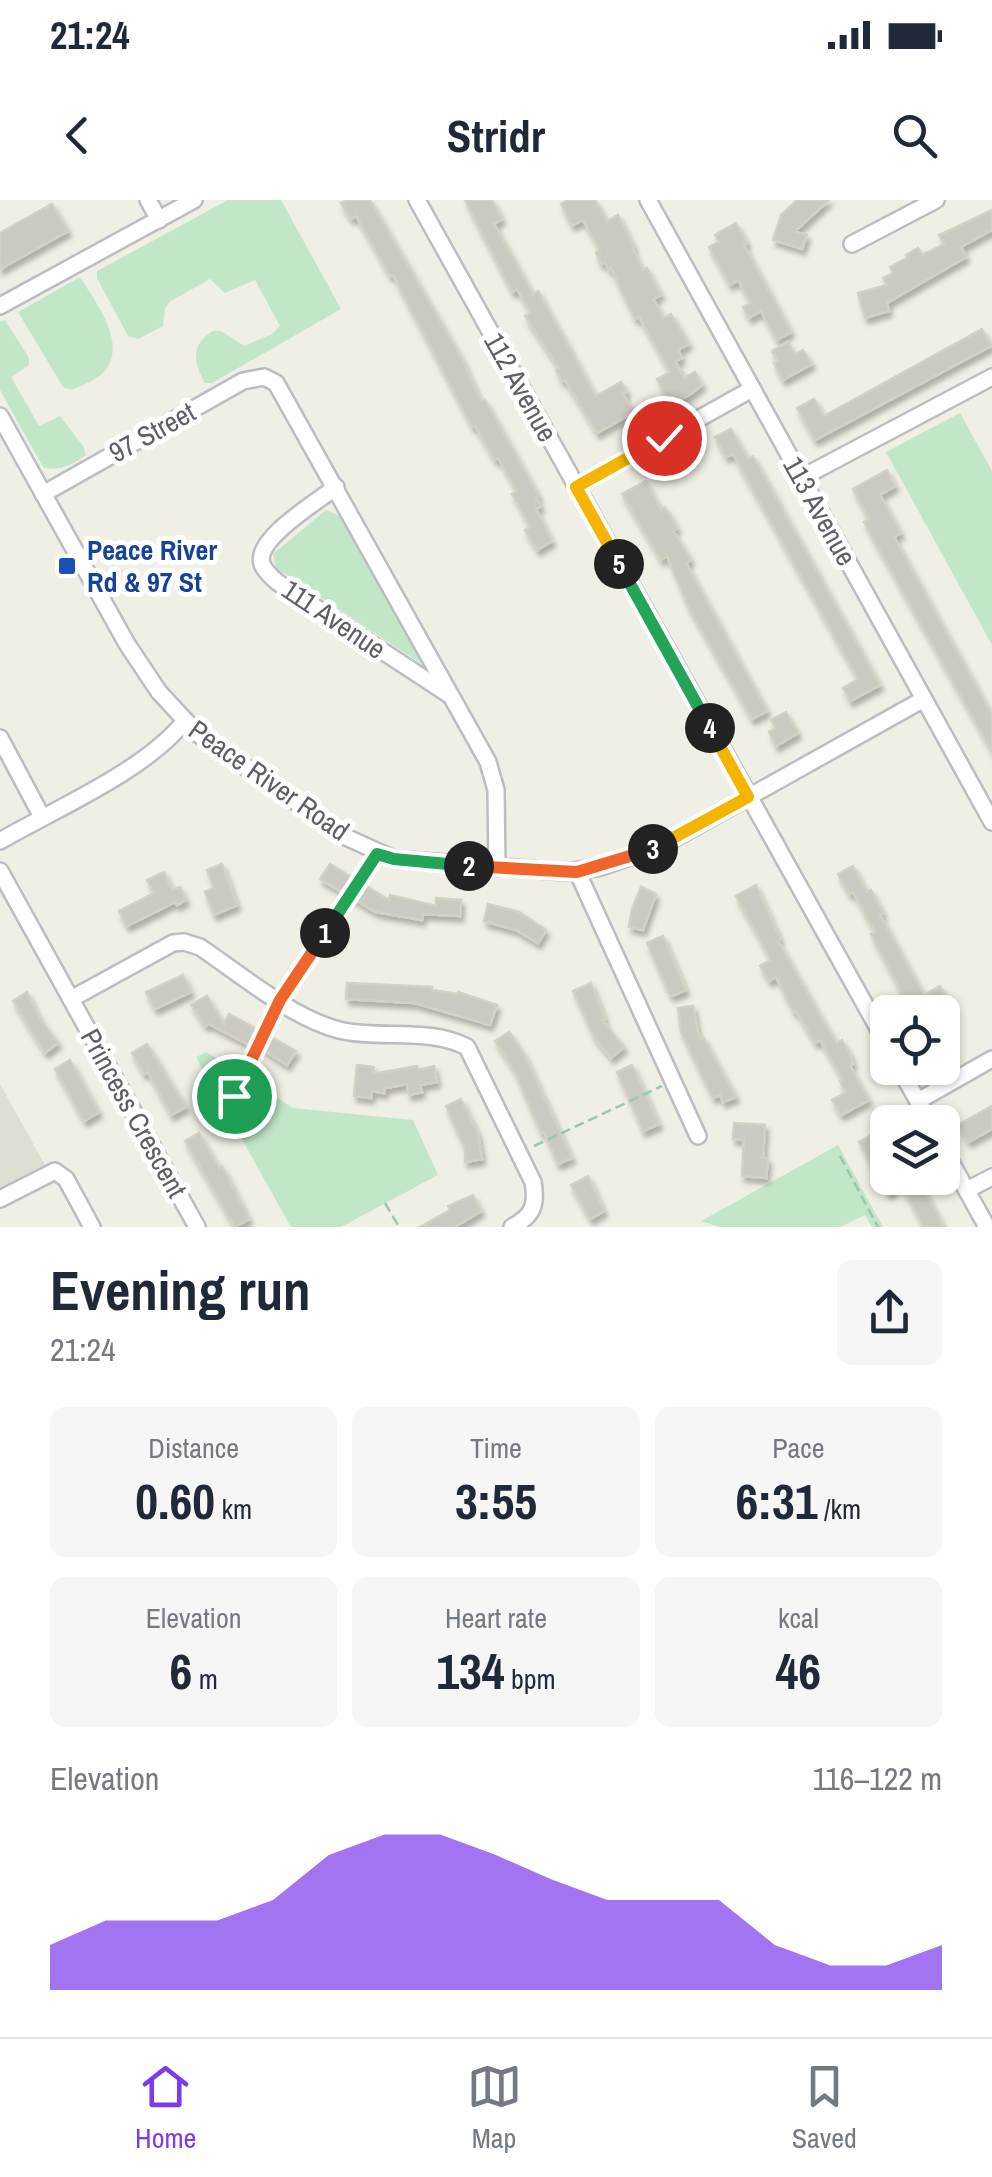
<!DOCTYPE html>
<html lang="en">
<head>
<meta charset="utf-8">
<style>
	:root { --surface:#fff; --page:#f6f6f7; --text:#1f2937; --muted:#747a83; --line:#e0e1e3; --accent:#7c3aed }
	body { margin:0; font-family:"Archivo Narrow",sans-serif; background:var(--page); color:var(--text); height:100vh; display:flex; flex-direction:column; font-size:38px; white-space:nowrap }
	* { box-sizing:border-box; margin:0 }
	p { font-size:32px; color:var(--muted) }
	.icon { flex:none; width:55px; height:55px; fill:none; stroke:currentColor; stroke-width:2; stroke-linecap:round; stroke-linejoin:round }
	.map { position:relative; height:1027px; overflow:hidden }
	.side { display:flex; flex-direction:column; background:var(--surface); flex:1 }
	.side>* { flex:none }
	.tools { position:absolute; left:870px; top:795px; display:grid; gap:20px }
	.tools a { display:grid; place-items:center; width:90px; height:90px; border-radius:15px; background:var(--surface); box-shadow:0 2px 8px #0004; font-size:50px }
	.pin { position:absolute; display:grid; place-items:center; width:85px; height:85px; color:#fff; margin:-42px; border:5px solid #fff; border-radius:50%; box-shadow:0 2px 10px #0007 }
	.km { position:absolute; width:50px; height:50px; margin:-25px; border-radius:50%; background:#222; color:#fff; font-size:28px; line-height:50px; text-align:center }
	.round { display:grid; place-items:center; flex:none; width:105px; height:105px; border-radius:15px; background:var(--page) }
	.overview { display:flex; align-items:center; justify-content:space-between; height:170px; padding:0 50px }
	h1 { font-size:55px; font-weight:700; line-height:75px }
	.metrics { display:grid; grid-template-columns:repeat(3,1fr); gap:15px; height:170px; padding:10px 50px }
	.metrics div { display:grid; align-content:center; border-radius:15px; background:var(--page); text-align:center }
	.metrics b { font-size:50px; font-weight:700 }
	.metrics small { font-size:28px; font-weight:400 }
	.metrics p { font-size:28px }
	.chart { height:280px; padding:20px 50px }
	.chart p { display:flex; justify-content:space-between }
	.chart svg { width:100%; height:180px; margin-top:10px; fill:var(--accent); opacity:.7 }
	.status { display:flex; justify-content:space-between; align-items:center; height:70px; padding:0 50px; background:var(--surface); direction:ltr }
	.status svg { height:28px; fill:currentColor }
	header { display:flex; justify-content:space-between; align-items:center; height:130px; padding:0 50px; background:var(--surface); font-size:45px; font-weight:700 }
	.tab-bar { display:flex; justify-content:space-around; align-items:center; height:140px; border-top:2px solid var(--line); background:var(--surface); font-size:28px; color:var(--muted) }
	.tab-bar a { display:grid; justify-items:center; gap:5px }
	.tab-bar .selected { color:var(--accent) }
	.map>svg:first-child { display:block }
	.education { fill:#dfded3 }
	.green { fill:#c2e6c8 }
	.building { fill:#cac9c2; stroke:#d4d1c3; stroke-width:2.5; filter:url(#shadow) }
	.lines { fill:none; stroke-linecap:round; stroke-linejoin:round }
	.minor-casing { stroke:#bcbdc3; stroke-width:20 }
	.path { stroke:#9bc7af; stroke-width:2.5; stroke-dasharray:10 5; stroke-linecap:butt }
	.minor { stroke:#fff; stroke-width:15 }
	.split-1-casing { stroke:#fff; stroke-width:20 }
	.split-2-casing { stroke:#fff; stroke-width:20 }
	.split-3-casing { stroke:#fff; stroke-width:20 }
	.split-4-casing { stroke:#fff; stroke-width:20 }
	.split-5-casing { stroke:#fff; stroke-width:20 }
	.split-6-casing { stroke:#fff; stroke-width:20 }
	.split-1 { stroke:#f0652b; stroke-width:12 }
	.split-2 { stroke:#22a559; stroke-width:12 }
	.split-3 { stroke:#f0652b; stroke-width:12 }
	.split-4 { stroke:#f5b400; stroke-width:12 }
	.split-5 { stroke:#22a559; stroke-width:12 }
	.split-6 { stroke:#f5b400; stroke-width:12 }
	.transit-dot { fill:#1a4fb4; stroke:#fff; stroke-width:4 }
	.labels { text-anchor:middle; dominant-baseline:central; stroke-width:10; stroke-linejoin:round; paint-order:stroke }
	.street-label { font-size:28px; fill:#5d5f65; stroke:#fff }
	.transit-label { font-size:28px; font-weight:bold; fill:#164399; stroke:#fff; text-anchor:start }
</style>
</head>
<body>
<div class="status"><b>21:24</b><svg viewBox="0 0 49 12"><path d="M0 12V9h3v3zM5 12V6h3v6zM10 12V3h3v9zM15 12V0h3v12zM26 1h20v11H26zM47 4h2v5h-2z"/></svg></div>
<header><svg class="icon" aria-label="back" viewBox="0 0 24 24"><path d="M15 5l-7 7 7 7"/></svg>Stridr<svg class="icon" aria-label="search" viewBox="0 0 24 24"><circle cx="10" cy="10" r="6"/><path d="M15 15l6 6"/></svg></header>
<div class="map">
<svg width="992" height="1027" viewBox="0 0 992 1027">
	<defs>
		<filter id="shadow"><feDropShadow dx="3" dy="5.5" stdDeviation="2.5" flood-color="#0004"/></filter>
	</defs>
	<rect width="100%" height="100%" fill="#efefe5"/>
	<polygon class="education" points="0,884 45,965 0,990"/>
	<g class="green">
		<path d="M228 0H281L341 109 212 183H205C196 168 190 149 206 136 212 131 214 129 222 132 229 135 238 142 244 146L272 134 280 126 255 80 225 93 210 79 171 101 165 108 163 126 138 139 128 136 97 78V71Z"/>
		<path d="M80 77C94 100 126 140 107 168 100 179 83 185 72 190L63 187 18 112Z"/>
		<path d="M5 120 29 158V165L11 177 39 226 60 216 83 246 86 255C74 264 58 272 43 267L0 190V122Z"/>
		<polygon points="960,213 992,271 992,445 886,252"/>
		<polygon points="326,310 340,316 422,464 276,368 273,354"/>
		<polygon points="206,852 293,908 413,920 438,975 341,1027 291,1027 196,857"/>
		<polygon points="838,945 883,1027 872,1027 865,1015 840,1027 720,1027 701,1021"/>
	</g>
	<g class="building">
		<polygon points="347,0 370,0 461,157 481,201 485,200 539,296 536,298 541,306 536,309 552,341 537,350 525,330 530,326 512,294 517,291 498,258 495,260 475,226 472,227 393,75 390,76 356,16 351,19 341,3"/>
		<polygon points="465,0 492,0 502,19 494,24 533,94 538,91 596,196 621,182 627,192 623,194 634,212 597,233 565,180 562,181 556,170 559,168 525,116 531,113 517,89 512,92"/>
		<polygon points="568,0 595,0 607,21 618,15 634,47 632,48 643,70 647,68 661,95 653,99 664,118 671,114 689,144 678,150 682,158 675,161 684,178 695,172 702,185 692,193 671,205 657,179 670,172 639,117 635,119 611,68 609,70 605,62 601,64 596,53 600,50 583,20 572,25 561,4"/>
		<polygon points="797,0 829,0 794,32 807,35 802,49 773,40 781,15"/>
		<polygon points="52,4 68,31 0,69 0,33"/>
		<polygon points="992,10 992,30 961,47 966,57 887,103 889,111 865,118 858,93 887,85 883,78 893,73 890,67 907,58 906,55 918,48 922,55 944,44 939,35"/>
		<polygon points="736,23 747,43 744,45 791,132 777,140 761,111 749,118 743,107 751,103 738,80 730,85 709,47 719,42 715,35"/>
		<polygon points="982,129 991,146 815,240 797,208 814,199 824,216"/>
		<polygon points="788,142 795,154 803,150 812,164 783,180 774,163 778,161 772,151"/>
		<polygon points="731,229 748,259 753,256 880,485 850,501 843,488 858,479 733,254 726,257 715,237"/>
		<polygon points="887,270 895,286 880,295 901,333 894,337 992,515 992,552 864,322 869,319 853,289"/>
		<polygon points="646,281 661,310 665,307 677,328 673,331 691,360 686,363 767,511 752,519 689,408 667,356 661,360 622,294"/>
		<polygon points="786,512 798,533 776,546 769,532 776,528 771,520"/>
		<polygon points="222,664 237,705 214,715 205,692 214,688 207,670"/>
		<polygon points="330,664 389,700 390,695 436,706 436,698 461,700 460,716 423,714 422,720 376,712 320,679"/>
		<polygon points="853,666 867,692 871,690 883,713 880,715 924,795 940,786 950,803 933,812 918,812 908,795 904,797 871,734 875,732 853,692 849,694 838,674"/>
		<polygon points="164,672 172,690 180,687 186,700 177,705 175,702 127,726 119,711 154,693 147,680"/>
		<polygon points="756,685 780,739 778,741 824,822 837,843 842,840 850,854 853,864 850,866 869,900 841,915 832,900 846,892 840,881 843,880 820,840 815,843 796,811 794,812 776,777 769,781 760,766 771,760 736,696"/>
		<polygon points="641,687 656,694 643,730 629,727 632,709"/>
		<polygon points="488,704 519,712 546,730 538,743 516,730 484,721"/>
		<polygon points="663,736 686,790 674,795 670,795 647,743"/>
		<polygon points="183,775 191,792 155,809 146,792"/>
		<polygon points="347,783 432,787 432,790 458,794 458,792 497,805 490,825 415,803 346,799"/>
		<polygon points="591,783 605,819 602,820 624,847 611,858 595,838 573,791"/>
		<polygon points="27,792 39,817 58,843 45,853 13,801"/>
		<polygon points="207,796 224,824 229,814 296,851 287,865 254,844 253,847 209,824 205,826 191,805"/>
		<polygon points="693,806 699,839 703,837 736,897 723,902 720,895 713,898 681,832 678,808"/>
		<polygon points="509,832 524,854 572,958 558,964 544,932 541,933 514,870 495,841"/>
		<polygon points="147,844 186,907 171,915 148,872 144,874 132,853"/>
		<polygon points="70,860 99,912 84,921 55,869"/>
		<polygon points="357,865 374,867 373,874 417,866 418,870 434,866 437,882 420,885 422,892 409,895 407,884 385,888 384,893 372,891 371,898 354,896"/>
		<polygon points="632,865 659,924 643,931 617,872"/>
		<polygon points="461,899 478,934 482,959 465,962 465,948 446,906"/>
		<polygon points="992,906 992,929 968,942 958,925"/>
		<polygon points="734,923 765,925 763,958 768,959 766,978 742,976 744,940 733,939"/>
		<polygon points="879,931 888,934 888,978 918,978 944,1027 924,1027 901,984 888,994 859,942"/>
		<polygon points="199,933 219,968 222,966 249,1019 235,1027 185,941"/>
		<polygon points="588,976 604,1011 590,1019 571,985"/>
		<polygon points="473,995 481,1011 470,1018 454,1027 420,1027 450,1010 448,1006"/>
	</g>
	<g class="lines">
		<g class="minor-casing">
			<g id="minor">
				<polyline points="148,0 159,20"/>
				<polyline points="417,0 888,846"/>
				<polyline points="648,0 992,622"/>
				<polyline points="852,44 936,0"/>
				<polyline points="0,106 194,0"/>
				<polyline points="0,216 127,444 159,492 198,534 348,638 394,659 566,672 601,667 661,646 924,499"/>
				<polyline points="801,278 992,177"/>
				<path d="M336 287C317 302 254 339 262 364 265 372 272 377 277 382L451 496"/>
				<polyline points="576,287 752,189"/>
				<polyline points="43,294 243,181 264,177 276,183 488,562 496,590 497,668"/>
				<polyline points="0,538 42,617"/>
				<path d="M0 641C57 608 143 572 184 522"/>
				<polyline points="0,671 197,1027"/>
				<polyline points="577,671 698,936"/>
				<path d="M71 799 173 743 184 742 200 747C240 774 292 818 339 830 380 840 429 827 467 847L533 982C537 1005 533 1016 512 1027"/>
				<polyline points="899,868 930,922"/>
				<polyline points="918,901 992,859"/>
				<polyline points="942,946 987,1027"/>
				<polyline points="967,990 992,977"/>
				<polyline points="0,999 55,971 66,979 92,1027"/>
			</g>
		</g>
		<g class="path">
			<polyline points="286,792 370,665"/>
			<polyline points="234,897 273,817"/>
			<polyline points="534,946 662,886"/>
			<polyline points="840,956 878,1027"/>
			<polyline points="385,1003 399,1027"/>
		</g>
		<use href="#minor" class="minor"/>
	</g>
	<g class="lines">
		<g class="split-1-casing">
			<polyline id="split-1" points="234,896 280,800 325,733"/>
		</g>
		<g class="split-2-casing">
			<polyline id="split-2" points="325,733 377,654 394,659 469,666"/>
		</g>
		<g class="split-3-casing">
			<polyline id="split-3" points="469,666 577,672 653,649"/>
		</g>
		<g class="split-4-casing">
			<polyline id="split-4" points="653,649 748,597 710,528"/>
		</g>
		<g class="split-5-casing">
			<polyline id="split-5" points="619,364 710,528"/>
		</g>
		<g class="split-6-casing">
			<polyline id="split-6" points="619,364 576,287 664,238"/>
		</g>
		<use href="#split-1" class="split-1"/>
		<use href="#split-2" class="split-2"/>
		<use href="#split-3" class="split-3"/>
		<use href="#split-4" class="split-4"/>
		<use href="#split-5" class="split-5"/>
		<use href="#split-6" class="split-6"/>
	</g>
	<rect class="transit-dot" x="57" y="356" width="20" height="20" rx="5"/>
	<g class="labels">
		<g class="street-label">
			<text transform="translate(521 187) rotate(61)">112 Avenue</text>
			<text transform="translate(152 232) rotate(-29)">97 Street</text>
			<text transform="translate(820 311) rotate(61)">113 Avenue</text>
			<text transform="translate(334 419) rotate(34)">111 Avenue</text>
			<text transform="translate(269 580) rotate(35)">Peace River Road</text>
			<text transform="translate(134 913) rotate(61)">Princess Crescent</text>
		</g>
		<g class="transit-label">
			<text x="87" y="350">Peace River<tspan x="87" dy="32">Rd &amp; 97 St</tspan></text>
		</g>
	</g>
</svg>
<div class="tools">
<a><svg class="icon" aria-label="locate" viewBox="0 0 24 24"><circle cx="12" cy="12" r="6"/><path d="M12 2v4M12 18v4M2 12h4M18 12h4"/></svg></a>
<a><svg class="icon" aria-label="layers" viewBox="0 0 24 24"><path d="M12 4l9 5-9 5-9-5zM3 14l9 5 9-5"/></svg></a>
</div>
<div class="pin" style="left:234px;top:896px;background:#1e9e55"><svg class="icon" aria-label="arrive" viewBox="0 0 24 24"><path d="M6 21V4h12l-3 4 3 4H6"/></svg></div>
<div class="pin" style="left:664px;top:238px;background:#d93025"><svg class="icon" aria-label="check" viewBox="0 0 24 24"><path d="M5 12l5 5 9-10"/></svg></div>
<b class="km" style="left:325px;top:733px">1</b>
<b class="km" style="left:469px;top:666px">2</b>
<b class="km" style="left:653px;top:649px">3</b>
<b class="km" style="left:710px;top:528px">4</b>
<b class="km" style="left:619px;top:364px">5</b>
</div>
<section class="side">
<div class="overview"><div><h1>Evening run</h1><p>21:24</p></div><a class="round"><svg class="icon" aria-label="share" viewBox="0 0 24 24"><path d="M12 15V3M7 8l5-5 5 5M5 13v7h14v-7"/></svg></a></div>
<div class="metrics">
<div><p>Distance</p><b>0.60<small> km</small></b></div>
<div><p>Time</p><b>3:55</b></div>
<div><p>Pace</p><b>6:31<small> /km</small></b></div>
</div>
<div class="metrics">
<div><p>Elevation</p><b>6<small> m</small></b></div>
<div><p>Heart rate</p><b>134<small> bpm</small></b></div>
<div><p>kcal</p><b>46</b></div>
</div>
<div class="chart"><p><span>Elevation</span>116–122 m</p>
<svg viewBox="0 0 160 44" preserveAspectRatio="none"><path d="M0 44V33L10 27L20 27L30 27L40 22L50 11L60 6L70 6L80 11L90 17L100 22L110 22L120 22L130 33L140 38L150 38L160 33V44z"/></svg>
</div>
</section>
<nav class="tab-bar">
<a class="selected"><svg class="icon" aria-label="home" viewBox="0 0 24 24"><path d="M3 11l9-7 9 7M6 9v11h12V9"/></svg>Home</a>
<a><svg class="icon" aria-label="map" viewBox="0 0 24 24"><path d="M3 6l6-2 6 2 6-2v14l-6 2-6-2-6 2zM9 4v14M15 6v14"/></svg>Map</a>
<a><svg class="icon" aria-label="saved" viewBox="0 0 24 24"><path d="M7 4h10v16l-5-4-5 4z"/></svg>Saved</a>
</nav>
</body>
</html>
